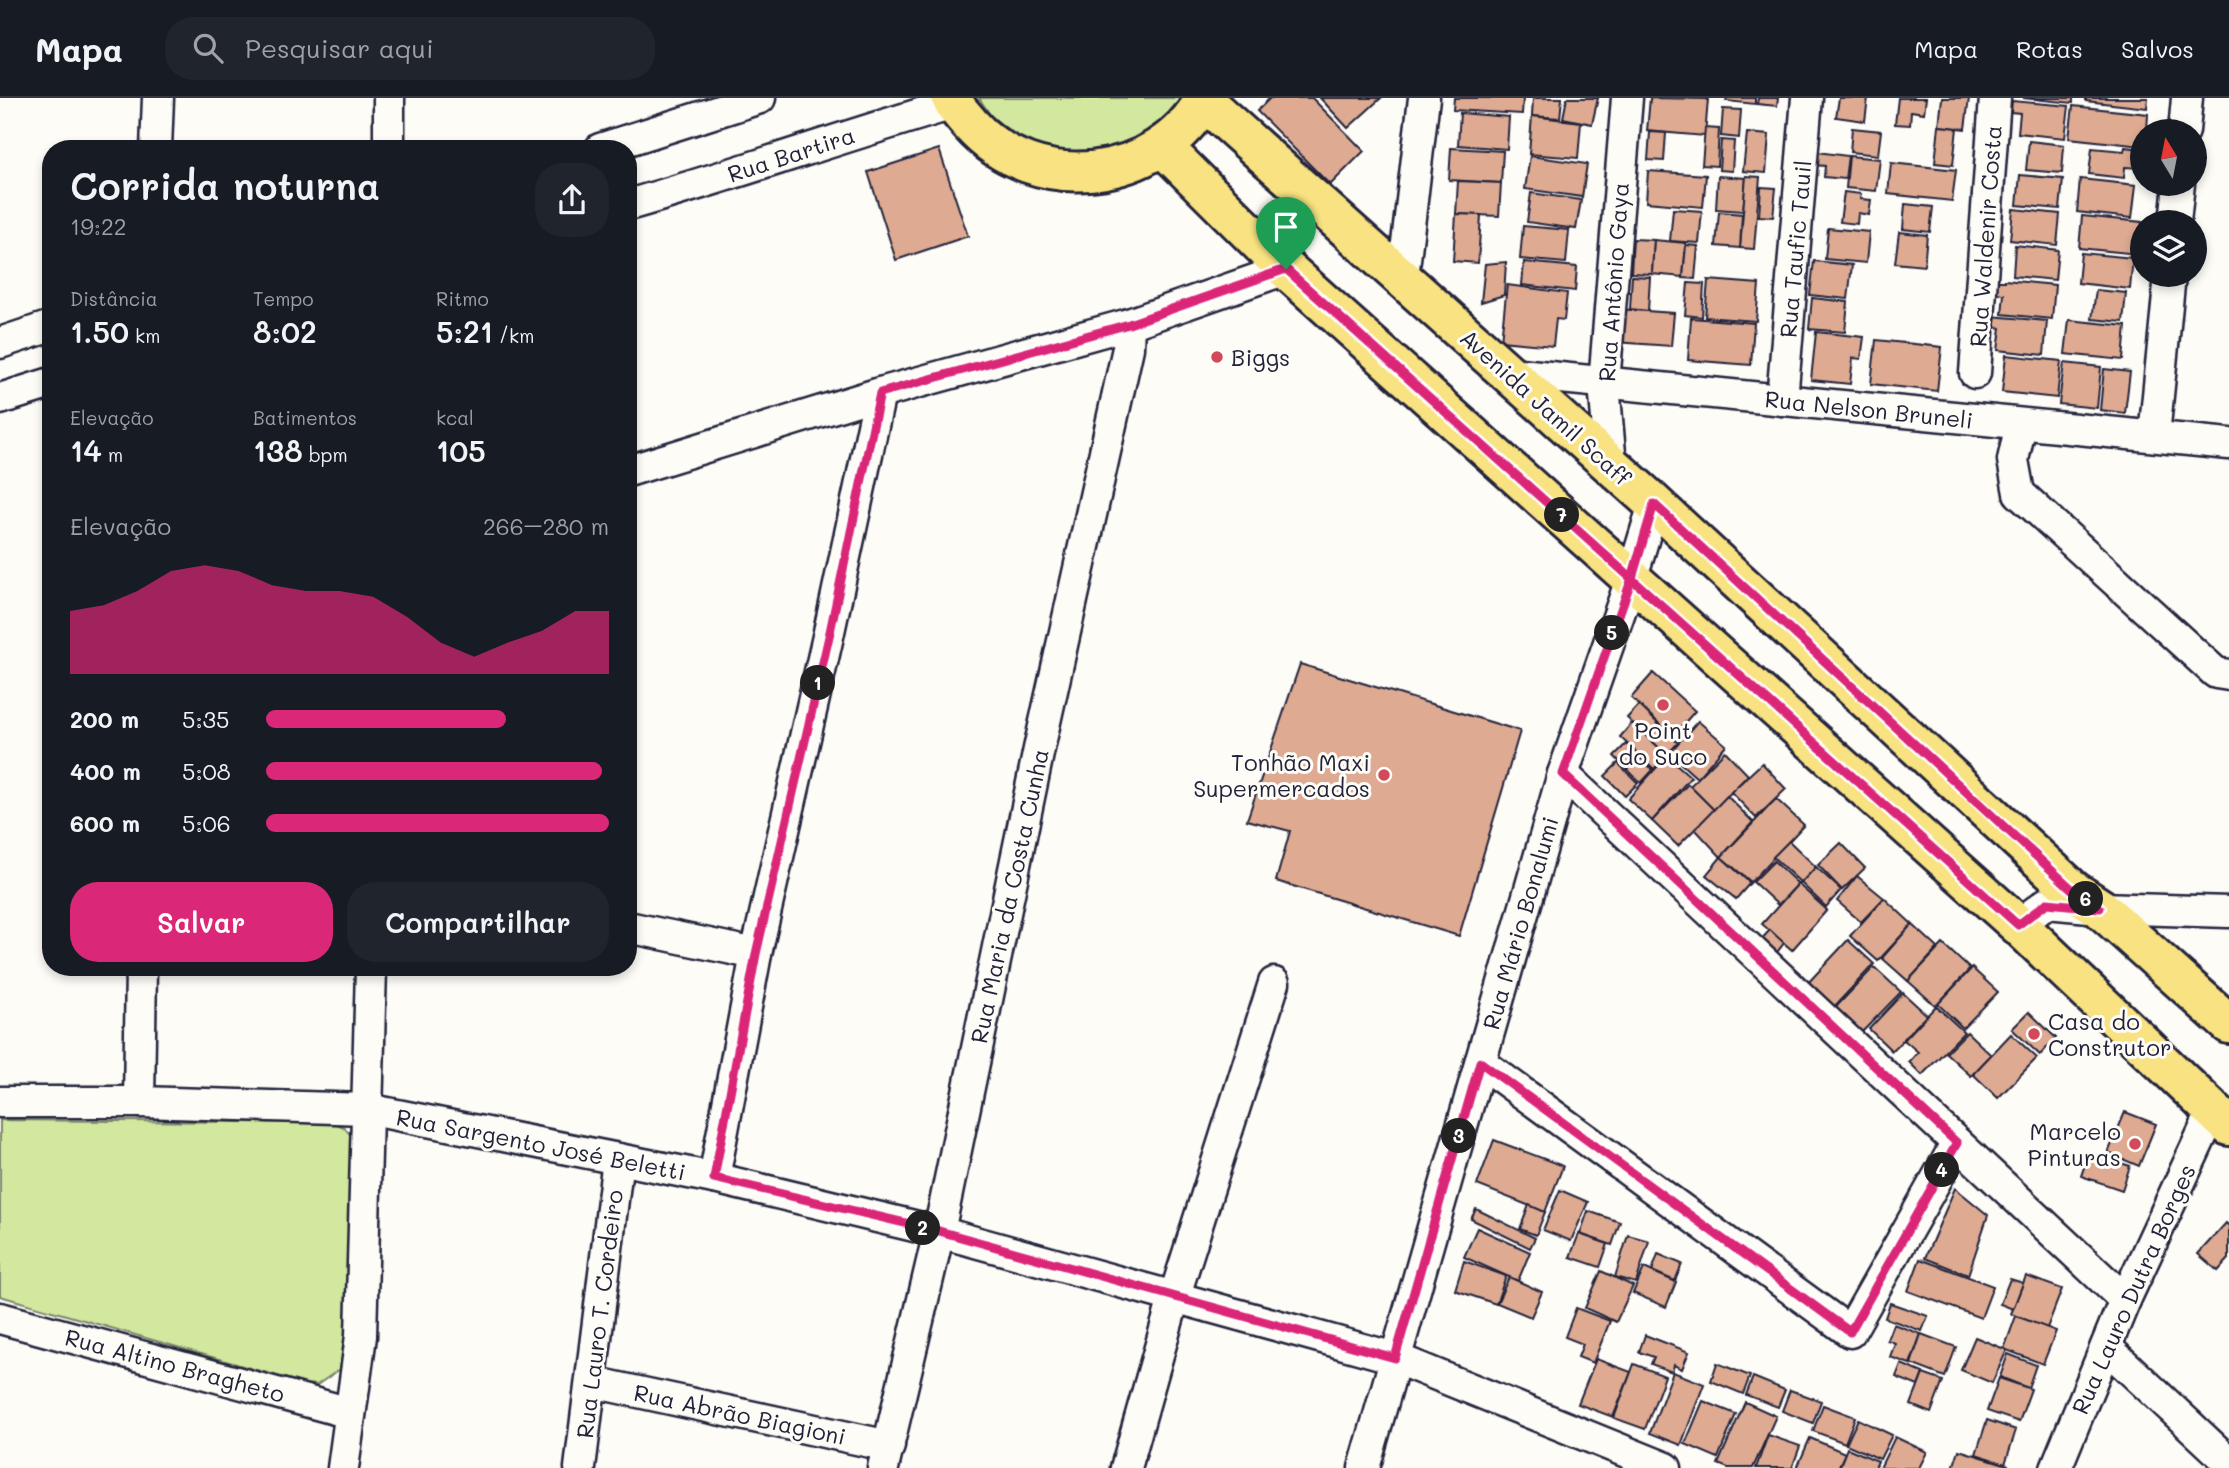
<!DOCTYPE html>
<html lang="pt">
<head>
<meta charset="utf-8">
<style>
	:root { --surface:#171b24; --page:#20242c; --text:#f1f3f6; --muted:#9ea1a6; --line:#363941; --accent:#db2777 }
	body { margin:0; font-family:Mali,sans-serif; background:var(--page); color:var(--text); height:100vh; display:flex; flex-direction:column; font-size:26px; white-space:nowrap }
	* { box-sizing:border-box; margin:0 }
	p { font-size:23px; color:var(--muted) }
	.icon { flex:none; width:38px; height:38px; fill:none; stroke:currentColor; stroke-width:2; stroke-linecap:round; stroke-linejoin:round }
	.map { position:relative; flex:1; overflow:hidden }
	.side { position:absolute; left:42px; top:42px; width:595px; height:836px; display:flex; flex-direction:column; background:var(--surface); border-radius:28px; box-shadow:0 4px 10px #0003 }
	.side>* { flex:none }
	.needle { width:46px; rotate:350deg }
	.fabs { position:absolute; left:2130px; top:21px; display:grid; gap:14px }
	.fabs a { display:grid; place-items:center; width:77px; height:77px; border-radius:50%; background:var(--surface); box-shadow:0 4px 10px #0003; font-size:35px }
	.pin { position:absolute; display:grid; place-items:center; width:60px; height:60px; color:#fff; margin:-72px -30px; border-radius:50% 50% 50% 0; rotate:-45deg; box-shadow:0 0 7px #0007 }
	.pin .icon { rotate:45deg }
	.km { position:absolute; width:35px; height:35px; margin:-18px; border-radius:50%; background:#222; color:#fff; font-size:19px; line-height:35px; text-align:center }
	.round { display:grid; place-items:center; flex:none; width:74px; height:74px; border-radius:28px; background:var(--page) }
	.headline { display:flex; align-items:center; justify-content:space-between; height:119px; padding:0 28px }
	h1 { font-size:38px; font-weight:600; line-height:52px }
	.figures { display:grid; grid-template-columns:repeat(3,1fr); gap:10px; height:119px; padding:7px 28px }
	.figures div { display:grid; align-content:center }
	.figures b { font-size:30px; font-weight:600 }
	.figures small { font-size:19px; font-weight:400 }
	.figures p { font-size:19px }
	.chart { height:196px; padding:14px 28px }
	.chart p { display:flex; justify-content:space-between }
	.chart svg { width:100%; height:126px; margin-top:7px; fill:var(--accent); opacity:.7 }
	.button { display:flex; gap:14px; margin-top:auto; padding:14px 28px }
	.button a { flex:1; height:80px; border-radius:28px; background:var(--accent); color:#fff; font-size:28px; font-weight:600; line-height:80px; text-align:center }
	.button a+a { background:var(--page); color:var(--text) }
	ul { padding:0 28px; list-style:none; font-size:23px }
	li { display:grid; grid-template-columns:112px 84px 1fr; align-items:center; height:52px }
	li i { height:18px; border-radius:9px; background:var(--accent) }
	header { display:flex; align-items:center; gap:42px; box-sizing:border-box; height:98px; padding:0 35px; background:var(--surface); border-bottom:2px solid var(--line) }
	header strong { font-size:33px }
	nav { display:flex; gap:38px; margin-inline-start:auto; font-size:24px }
	.search { width:490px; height:63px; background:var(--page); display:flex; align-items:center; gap:18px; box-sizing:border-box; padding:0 24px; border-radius:28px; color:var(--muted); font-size:26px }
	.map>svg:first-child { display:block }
	.green { fill:#d1e89e; stroke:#7a856c; stroke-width:2 }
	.building { fill:#deab92; stroke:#22223b; stroke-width:2 }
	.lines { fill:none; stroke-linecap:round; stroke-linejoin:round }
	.minor-casing { stroke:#22223b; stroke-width:35 }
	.major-casing { stroke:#22223b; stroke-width:44 }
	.minor { stroke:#fdfcf7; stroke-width:30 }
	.major { stroke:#f8e281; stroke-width:38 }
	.route-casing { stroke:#fff; stroke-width:14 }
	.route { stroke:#db2777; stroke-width:9 }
	.poi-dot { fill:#d1495b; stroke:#fdfcf7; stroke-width:2.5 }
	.labels { text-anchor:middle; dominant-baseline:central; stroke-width:6; stroke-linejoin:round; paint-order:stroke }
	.street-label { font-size:23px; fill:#22223b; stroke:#fdfcf7 }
	.poi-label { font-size:23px; fill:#22223b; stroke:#fdfcf7; text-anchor:start }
</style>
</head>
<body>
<header>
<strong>Mapa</strong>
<div class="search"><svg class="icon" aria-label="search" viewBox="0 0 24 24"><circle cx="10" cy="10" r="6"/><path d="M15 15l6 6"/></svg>Pesquisar aqui</div>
<nav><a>Mapa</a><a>Rotas</a><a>Salvos</a></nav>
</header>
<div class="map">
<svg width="2229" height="1370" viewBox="0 0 2229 1370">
	<rect width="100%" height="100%" fill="#fdfcf7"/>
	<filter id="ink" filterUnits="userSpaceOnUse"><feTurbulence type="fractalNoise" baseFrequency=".0143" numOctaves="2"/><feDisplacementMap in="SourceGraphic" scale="14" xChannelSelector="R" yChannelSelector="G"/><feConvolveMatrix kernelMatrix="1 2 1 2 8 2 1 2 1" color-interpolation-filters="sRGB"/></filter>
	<g filter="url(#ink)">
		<g class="green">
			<polygon points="979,0 1197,0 1131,53 1056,57 1021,42 991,18"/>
			<polygon points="0,1022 334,1025 344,1029 359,1047 346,1262 340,1271 317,1287 306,1286 0,1198"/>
		</g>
		<g class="building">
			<polygon points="1270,0 1312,0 1364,53 1330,87 1257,13"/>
			<polygon points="1320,0 1381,0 1348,30"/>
			<polygon points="1454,0 1523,0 1522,16 1453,12"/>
			<polygon points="1533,0 1562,0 1560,20 1532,18"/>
			<polygon points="1567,0 1598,0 1592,26 1563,20"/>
			<polygon points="1650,0 1708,1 1705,38 1647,33"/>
			<polygon points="1727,0 1755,0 1755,6 1726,3"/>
			<polygon points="1758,0 1778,0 1777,8 1757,6"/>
			<polygon points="1839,0 1868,0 1865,23 1836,19"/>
			<polygon points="1898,0 1926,0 1924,15 1911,13 1910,27 1895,26"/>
			<polygon points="1942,0 1969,0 1965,31 1939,28"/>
			<polygon points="2023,0 2073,0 2073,5"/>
			<polygon points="2086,0 2148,0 2147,10 2086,3"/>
			<polygon points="2012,3 2069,8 2065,40 2018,35 2020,15 2011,14"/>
			<polygon points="2073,8 2148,16 2147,33 2142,33 2142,48 2069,40"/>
			<polygon points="1723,11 1741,12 1739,40 1721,38"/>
			<polygon points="1460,15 1509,19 1507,51 1458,47"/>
			<polygon points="1532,18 1581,24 1578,60 1529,56"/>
			<polygon points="1939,28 1957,30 1953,67 1935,65"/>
			<polygon points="1705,30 1719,31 1717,68 1702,67"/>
			<polygon points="1852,30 1881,33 1878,57 1850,54"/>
			<polygon points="1650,34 1666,35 1664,63 1648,62"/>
			<polygon points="1747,35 1769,37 1766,75 1743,73"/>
			<polygon points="1721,42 1734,43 1732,73 1719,72"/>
			<polygon points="2029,43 2064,47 2062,75 2026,72"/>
			<polygon points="2125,49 2142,51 2142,70 2125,69 2124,80 2089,76 2092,50 2124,53"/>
			<polygon points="1451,50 1503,53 1501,85 1449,82"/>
			<polygon points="939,51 968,138 896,162 868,74"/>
			<polygon points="1817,54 1848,58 1845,81 1824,79 1825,68 1815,67"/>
			<polygon points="1530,58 1587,66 1582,99 1525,91"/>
			<polygon points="1849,58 1880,61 1876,93 1846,90"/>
			<polygon points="1891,65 1956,72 1952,103 1888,96"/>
			<polygon points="1648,73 1706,77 1703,109 1646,104"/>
			<polygon points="2020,77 2063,81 2060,111 2017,107"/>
			<polygon points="1718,78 1746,80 1743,113 1716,111"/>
			<polygon points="1746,78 1760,79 1754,151 1740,150"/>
			<polygon points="2080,81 2136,87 2132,120 2077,114"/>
			<polygon points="1458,83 1501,85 1499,118 1456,116"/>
			<polygon points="1761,89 1776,90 1773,119 1759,118"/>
			<polygon points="1844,94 1861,96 1860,101 1871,102 1869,117 1858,115 1857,126 1840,124"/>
			<polygon points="1531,95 1581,102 1576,131 1527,124"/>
			<polygon points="1905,106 1933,109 1930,134 1903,131"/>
			<polygon points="1673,111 1702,113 1699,145 1670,143"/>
			<polygon points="2013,111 2060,116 2057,147 2010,142"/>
			<polygon points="1719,114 1742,116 1740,150 1716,148"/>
			<polygon points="1456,116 1481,117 1478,165 1453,163"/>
			<polygon points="2082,118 2142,124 2138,156 2079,150"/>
			<polygon points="1523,128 1569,132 1566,165 1520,161"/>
			<polygon points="1828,130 1869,134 1866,165 1825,161"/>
			<polygon points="1899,134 1927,137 1924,168 1895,165"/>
			<polygon points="1633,141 1654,142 1652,176 1631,175"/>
			<polygon points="1654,142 1686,145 1683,179 1652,176"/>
			<polygon points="1686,147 1698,148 1695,181 1683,180"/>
			<polygon points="2015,147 2058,152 2055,182 2013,178"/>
			<polygon points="2081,155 2133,160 2130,191 2078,185"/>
			<polygon points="1814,163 1852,167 1848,201 1810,197"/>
			<polygon points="1506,164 1504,197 1481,204 1485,166"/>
			<polygon points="1524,164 1577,169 1575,193 1522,187"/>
			<polygon points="1632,178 1650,179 1648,213 1630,211"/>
			<polygon points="1708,182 1759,186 1756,223 1705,219"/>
			<polygon points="2005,182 2055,187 2052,221 2002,216 2004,196 1996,195 1997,183 2005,183"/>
			<polygon points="1688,185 1704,186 1702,219 1685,217"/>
			<polygon points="1507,187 1567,195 1564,222 1556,221 1553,248 1501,243"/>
			<polygon points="2096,192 2126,195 2123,224 2092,221"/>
			<polygon points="1812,200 1848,204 1845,234 1809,231"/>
			<polygon points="1617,211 1674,215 1671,248 1615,244"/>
			<polygon points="1990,218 2047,223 2044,257 1998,252 2001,230 1989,228"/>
			<polygon points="1691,220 1754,225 1751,267 1688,262"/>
			<polygon points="2069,222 2126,228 2123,262 2065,256"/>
			<polygon points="1816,234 1864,239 1861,261 1853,260 1850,286 1811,282"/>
			<polygon points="1876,242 1942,249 1937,293 1871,286"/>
			<polygon points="2006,257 2061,263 2057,300 2002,294"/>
			<polygon points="2064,265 2101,269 2097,310 2059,306"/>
			<polygon points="2104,271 2130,274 2125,315 2100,312"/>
			<polygon points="1300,566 1520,633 1459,838 1276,783 1290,733 1247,722"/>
			<polygon points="1653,575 1695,613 1673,638 1631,600"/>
			<polygon points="1639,607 1678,645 1667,657 1627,620"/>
			<polygon points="1698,623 1726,647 1697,680 1669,655"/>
			<polygon points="1632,625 1667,657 1654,671 1620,639"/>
			<polygon points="1626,646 1653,672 1641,685 1614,658"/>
			<polygon points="1725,653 1748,677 1714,712 1690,688"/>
			<polygon points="1667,658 1691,679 1652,723 1628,701"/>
			<polygon points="1618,665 1638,685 1625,698 1605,678"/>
			<polygon points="1762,665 1786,691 1756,720 1731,694"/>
			<polygon points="1688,686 1714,712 1678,748 1652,723"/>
			<polygon points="1727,698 1753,724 1721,759 1695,731"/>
			<polygon points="1776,701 1804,727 1751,784 1721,759"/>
			<polygon points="1789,743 1816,769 1801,785 1773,759"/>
			<polygon points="1841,745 1865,770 1842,792 1818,767"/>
			<polygon points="1721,759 1750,785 1736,801 1706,777"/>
			<polygon points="1774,763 1798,786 1778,807 1753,784"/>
			<polygon points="1816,769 1841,792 1826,809 1801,785"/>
			<polygon points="1857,778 1884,800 1861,824 1837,803"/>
			<polygon points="1798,786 1827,812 1792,852 1762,826"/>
			<polygon points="1884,800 1912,826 1878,863 1850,838"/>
			<polygon points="1912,826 1938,850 1908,883 1882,860"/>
			<polygon points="1770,832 1784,845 1774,858 1758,845"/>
			<polygon points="1848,842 1874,866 1832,911 1806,887"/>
			<polygon points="1943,846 1970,871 1936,908 1908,883"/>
			<polygon points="1874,869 1901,894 1861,935 1835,910"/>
			<polygon points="1972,870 1998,894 1963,930 1938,906"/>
			<polygon points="1903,895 1927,917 1892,953 1869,931"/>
			<polygon points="1936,908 1964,934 1922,977 1909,964 1918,954 1904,942"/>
			<polygon points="2029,914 2056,940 2040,957 2012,931"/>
			<polygon points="1967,934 1991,957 1971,978 1946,955"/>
			<polygon points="2011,936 2037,960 1998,1000 1973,976"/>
			<polygon points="2125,1014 2156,1026 2139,1068 2108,1055"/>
			<polygon points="1494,1042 1563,1068 1545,1114 1477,1087"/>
			<polygon points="2089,1055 2130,1068 2122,1092 2081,1078"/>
			<polygon points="1955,1090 1988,1117 1968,1177 1925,1160"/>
			<polygon points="1560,1092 1588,1104 1571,1143 1543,1132"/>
			<polygon points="1529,1107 1545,1114 1536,1137 1520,1131"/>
			<polygon points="1476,1111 1535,1140 1530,1150 1471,1121"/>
			<polygon points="1588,1113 1620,1124 1612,1147 1580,1136"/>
			<polygon points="2226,1125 2229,1128 2229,1161 2218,1173 2198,1156"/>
			<polygon points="1477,1130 1530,1154 1518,1183 1464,1159"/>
			<polygon points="1579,1136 1608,1146 1600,1169 1570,1159"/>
			<polygon points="1628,1137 1649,1143 1636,1185 1615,1179"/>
			<polygon points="1658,1156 1682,1166 1675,1183 1652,1173"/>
			<polygon points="1920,1161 1993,1188 1981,1220 1908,1193"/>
			<polygon points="1464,1163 1506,1178 1496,1206 1455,1192"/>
			<polygon points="1644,1170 1676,1184 1666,1209 1633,1195"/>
			<polygon points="1601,1173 1633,1188 1616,1224 1585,1210"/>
			<polygon points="2026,1178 2062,1191 2047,1230 2011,1216"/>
			<polygon points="1509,1179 1542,1194 1531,1219 1497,1205"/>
			<polygon points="2010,1181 2023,1185 2013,1211 2000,1206"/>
			<polygon points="1890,1205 1928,1218 1922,1233 1885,1220"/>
			<polygon points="1576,1210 1610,1223 1593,1265 1578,1259 1583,1246 1565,1239"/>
			<polygon points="2016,1218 2056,1233 2043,1266 2004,1251"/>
			<polygon points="1893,1226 1921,1236 1910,1266 1890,1259 1895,1245 1887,1242"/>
			<polygon points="1921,1236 1956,1249 1945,1279 1911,1266"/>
			<polygon points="1645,1237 1689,1254 1682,1271 1674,1267 1672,1274 1651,1266 1654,1259 1639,1254"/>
			<polygon points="1975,1239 2007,1252 1992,1285 1961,1272"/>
			<polygon points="2008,1256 2036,1267 2028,1290 2000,1279"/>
			<polygon points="1596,1261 1631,1274 1613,1319 1578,1306"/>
			<polygon points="1717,1265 1750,1278 1743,1296 1711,1283"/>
			<polygon points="1634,1266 1665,1278 1645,1331 1614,1320"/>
			<polygon points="1901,1266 1923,1275 1918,1288 1896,1279"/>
			<polygon points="1673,1274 1704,1286 1681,1347 1650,1335"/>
			<polygon points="1923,1276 1943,1283 1931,1315 1911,1307"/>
			<polygon points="1753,1279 1785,1292 1778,1309 1746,1297"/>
			<polygon points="1999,1280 2031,1291 2019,1324 1987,1313"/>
			<polygon points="1790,1292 1821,1303 1813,1325 1782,1313"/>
			<polygon points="1703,1303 1736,1316 1718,1360 1685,1346"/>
			<polygon points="1745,1304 1776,1318 1753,1370 1728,1370 1718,1366"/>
			<polygon points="1823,1307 1855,1319 1845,1345 1813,1333"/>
			<polygon points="1858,1321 1892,1337 1880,1361 1846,1346"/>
			<polygon points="1987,1322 2016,1332 2005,1366 1976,1356"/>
			<polygon points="1768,1337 1800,1348 1792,1370 1756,1370"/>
			<polygon points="1895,1339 1927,1354 1919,1370 1880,1370"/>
			<polygon points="1810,1340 1845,1355 1838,1370 1797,1370"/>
			<polygon points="1847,1350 1878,1363 1875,1370 1839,1370"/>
			<polygon points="1959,1352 2008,1367 2007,1370 1953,1370"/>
		</g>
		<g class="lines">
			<g class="minor-casing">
				<g id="minor">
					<polyline points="2184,33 2187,0"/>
					<polyline points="156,51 158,0"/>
					<polyline points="389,51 389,0"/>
					<polyline points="600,51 760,0"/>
					<path d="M628 107C737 76 844 38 953 6"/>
					<polyline points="2175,124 2179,86"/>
					<polyline points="1403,179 1424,0"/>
					<polyline points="0,245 51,228"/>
					<polyline points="1509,275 2229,346"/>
					<polyline points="1975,275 1995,0"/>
					<polyline points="0,301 51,285"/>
					<polyline points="1782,302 1807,0"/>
					<polyline points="2021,326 2013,362 2019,395 2216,575 2229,577"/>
					<polyline points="2154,338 2170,177"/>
					<polyline points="1611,367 1604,286 1627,0"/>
					<polyline points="628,373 880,295 1129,226 1286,171"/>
					<polyline points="1563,676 2125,1202"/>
					<polyline points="2018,827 2047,805 2100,810 2229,814"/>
					<polyline points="628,829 756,856"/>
					<polyline points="1480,964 1850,1234 1957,1045"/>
					<polyline points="0,1004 139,1004 367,1011 714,1080 939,1134 1395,1260 1666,1370"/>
					<polyline points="139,1004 141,870"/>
					<polyline points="714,1080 756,856 829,534 880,295"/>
					<polyline points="0,1220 350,1315"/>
					<polyline points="2106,1249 2229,1364"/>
					<polyline points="592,1284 889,1348"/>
					<polyline points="343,1370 361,1238 371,870"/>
					<polyline points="580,1370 618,1061"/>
					<polyline points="883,1370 939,1134 1039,651 1128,250 1129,226"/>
					<polyline points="1126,1370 1174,1200 1274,885"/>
					<polyline points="1364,1370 1563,676 1632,479 1654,406"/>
					<polyline points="2056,1370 2125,1202 2213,1013"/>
				</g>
			</g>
			<g class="major-casing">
				<g id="major">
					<path d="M951 0C955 10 963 17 970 26 1034 99 1158 86 1205 0"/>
					<polyline points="1204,3 1649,401 2074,793 2100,810 2229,926"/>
					<polyline points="1162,48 1286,171 2018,827 2229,1028"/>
				</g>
			</g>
			<use href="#minor" class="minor"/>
			<use href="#major" class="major"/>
		</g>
	</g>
	<g class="lines" filter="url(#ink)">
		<g class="route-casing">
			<polyline id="route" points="1286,171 1129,226 880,295 830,534 756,856 714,1080 939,1133 1395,1260 1480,964 1850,1234 1957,1045 1563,676 1632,480 1654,406 2074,793 2100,810 2047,805 2018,827 1286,171"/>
		</g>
		<use href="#route" class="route"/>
	</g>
	<g class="poi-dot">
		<circle cx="1217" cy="259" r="7"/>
		<circle cx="1663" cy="607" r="7"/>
		<circle cx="1384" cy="677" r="7"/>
		<circle cx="2034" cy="936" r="7"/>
		<circle cx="2135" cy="1046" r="7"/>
	</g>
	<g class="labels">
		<g class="street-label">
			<text transform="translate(791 56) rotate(-18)">Rua Bartira</text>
			<text transform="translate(1985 138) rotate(-86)">Rua Waldenir Costa</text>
			<text transform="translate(1795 151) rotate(-85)">Rua Taufic Tauil</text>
			<text transform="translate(1613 184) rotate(-86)">Rua Antônio Gaya</text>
			<text transform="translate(1546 309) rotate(42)">Avenida Jamil Scaff</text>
			<text transform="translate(1869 311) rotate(6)">Rua Nelson Bruneli</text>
			<text transform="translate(1009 798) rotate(-78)">Rua Maria da Costa Cunha</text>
			<text transform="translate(1520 825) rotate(-74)">Rua Mário Bonalumi</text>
			<text transform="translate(541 1046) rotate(11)">Rua Sargento José Beletti</text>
			<text transform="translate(2133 1191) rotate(-66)">Rua Lauro Dutra Borges</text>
			<text transform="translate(599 1216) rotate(-83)">Rua Lauro T. Cordeiro</text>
			<text transform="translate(175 1267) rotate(15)">Rua Altino Bragheto</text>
			<text transform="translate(740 1316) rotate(12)">Rua Abrão Biagioni</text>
		</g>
		<g class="poi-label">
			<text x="1231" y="259">Biggs</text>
			<text x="1663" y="632" text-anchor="middle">Point<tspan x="1663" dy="26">do Suco</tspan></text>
			<text x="1370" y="664" text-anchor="end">Tonhão Maxi<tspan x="1370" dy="26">Supermercados</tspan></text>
			<text x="2048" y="923">Casa do<tspan x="2048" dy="26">Construtor</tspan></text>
			<text x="2121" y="1033" text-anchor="end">Marcelo<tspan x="2121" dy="26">Pinturas</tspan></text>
		</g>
	</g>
</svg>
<div class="fabs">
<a><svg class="needle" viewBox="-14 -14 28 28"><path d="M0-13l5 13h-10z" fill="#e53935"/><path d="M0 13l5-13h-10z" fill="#9ea1a6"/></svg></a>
<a><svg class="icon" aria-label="layers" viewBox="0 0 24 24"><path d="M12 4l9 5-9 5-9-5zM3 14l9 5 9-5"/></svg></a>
</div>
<div class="pin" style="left:1286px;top:171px;background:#1e9e55"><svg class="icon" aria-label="arrive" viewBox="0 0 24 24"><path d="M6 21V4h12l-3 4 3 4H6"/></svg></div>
<b class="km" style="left:818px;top:585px">1</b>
<b class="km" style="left:923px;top:1130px">2</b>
<b class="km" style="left:1459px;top:1038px">3</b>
<b class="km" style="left:1942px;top:1072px">4</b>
<b class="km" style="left:1612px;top:535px">5</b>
<b class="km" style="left:2086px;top:801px">6</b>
<b class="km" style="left:1562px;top:417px">7</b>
<section class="side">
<div class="headline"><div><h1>Corrida noturna</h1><p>19:22</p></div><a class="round"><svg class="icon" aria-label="share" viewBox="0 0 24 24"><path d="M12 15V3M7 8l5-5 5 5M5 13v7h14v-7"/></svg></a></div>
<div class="figures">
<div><p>Distância</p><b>1.50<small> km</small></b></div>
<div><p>Tempo</p><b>8:02</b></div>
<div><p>Ritmo</p><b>5:21<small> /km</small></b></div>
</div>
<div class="figures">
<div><p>Elevação</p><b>14<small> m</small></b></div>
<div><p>Batimentos</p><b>138<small> bpm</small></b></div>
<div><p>kcal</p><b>105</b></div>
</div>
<div class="chart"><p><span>Elevação</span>266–280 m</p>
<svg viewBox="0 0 160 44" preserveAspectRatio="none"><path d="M0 44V22L10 20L20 15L30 8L40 6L50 8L60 13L70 15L80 15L90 17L100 24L110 33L120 38L130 33L140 29L150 22L160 22V44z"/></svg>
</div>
<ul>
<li><b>200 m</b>5:35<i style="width:70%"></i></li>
<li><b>400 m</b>5:08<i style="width:98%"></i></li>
<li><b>600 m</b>5:06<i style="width:100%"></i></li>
</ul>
<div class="button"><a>Salvar</a><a>Compartilhar</a></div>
</section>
</div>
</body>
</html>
